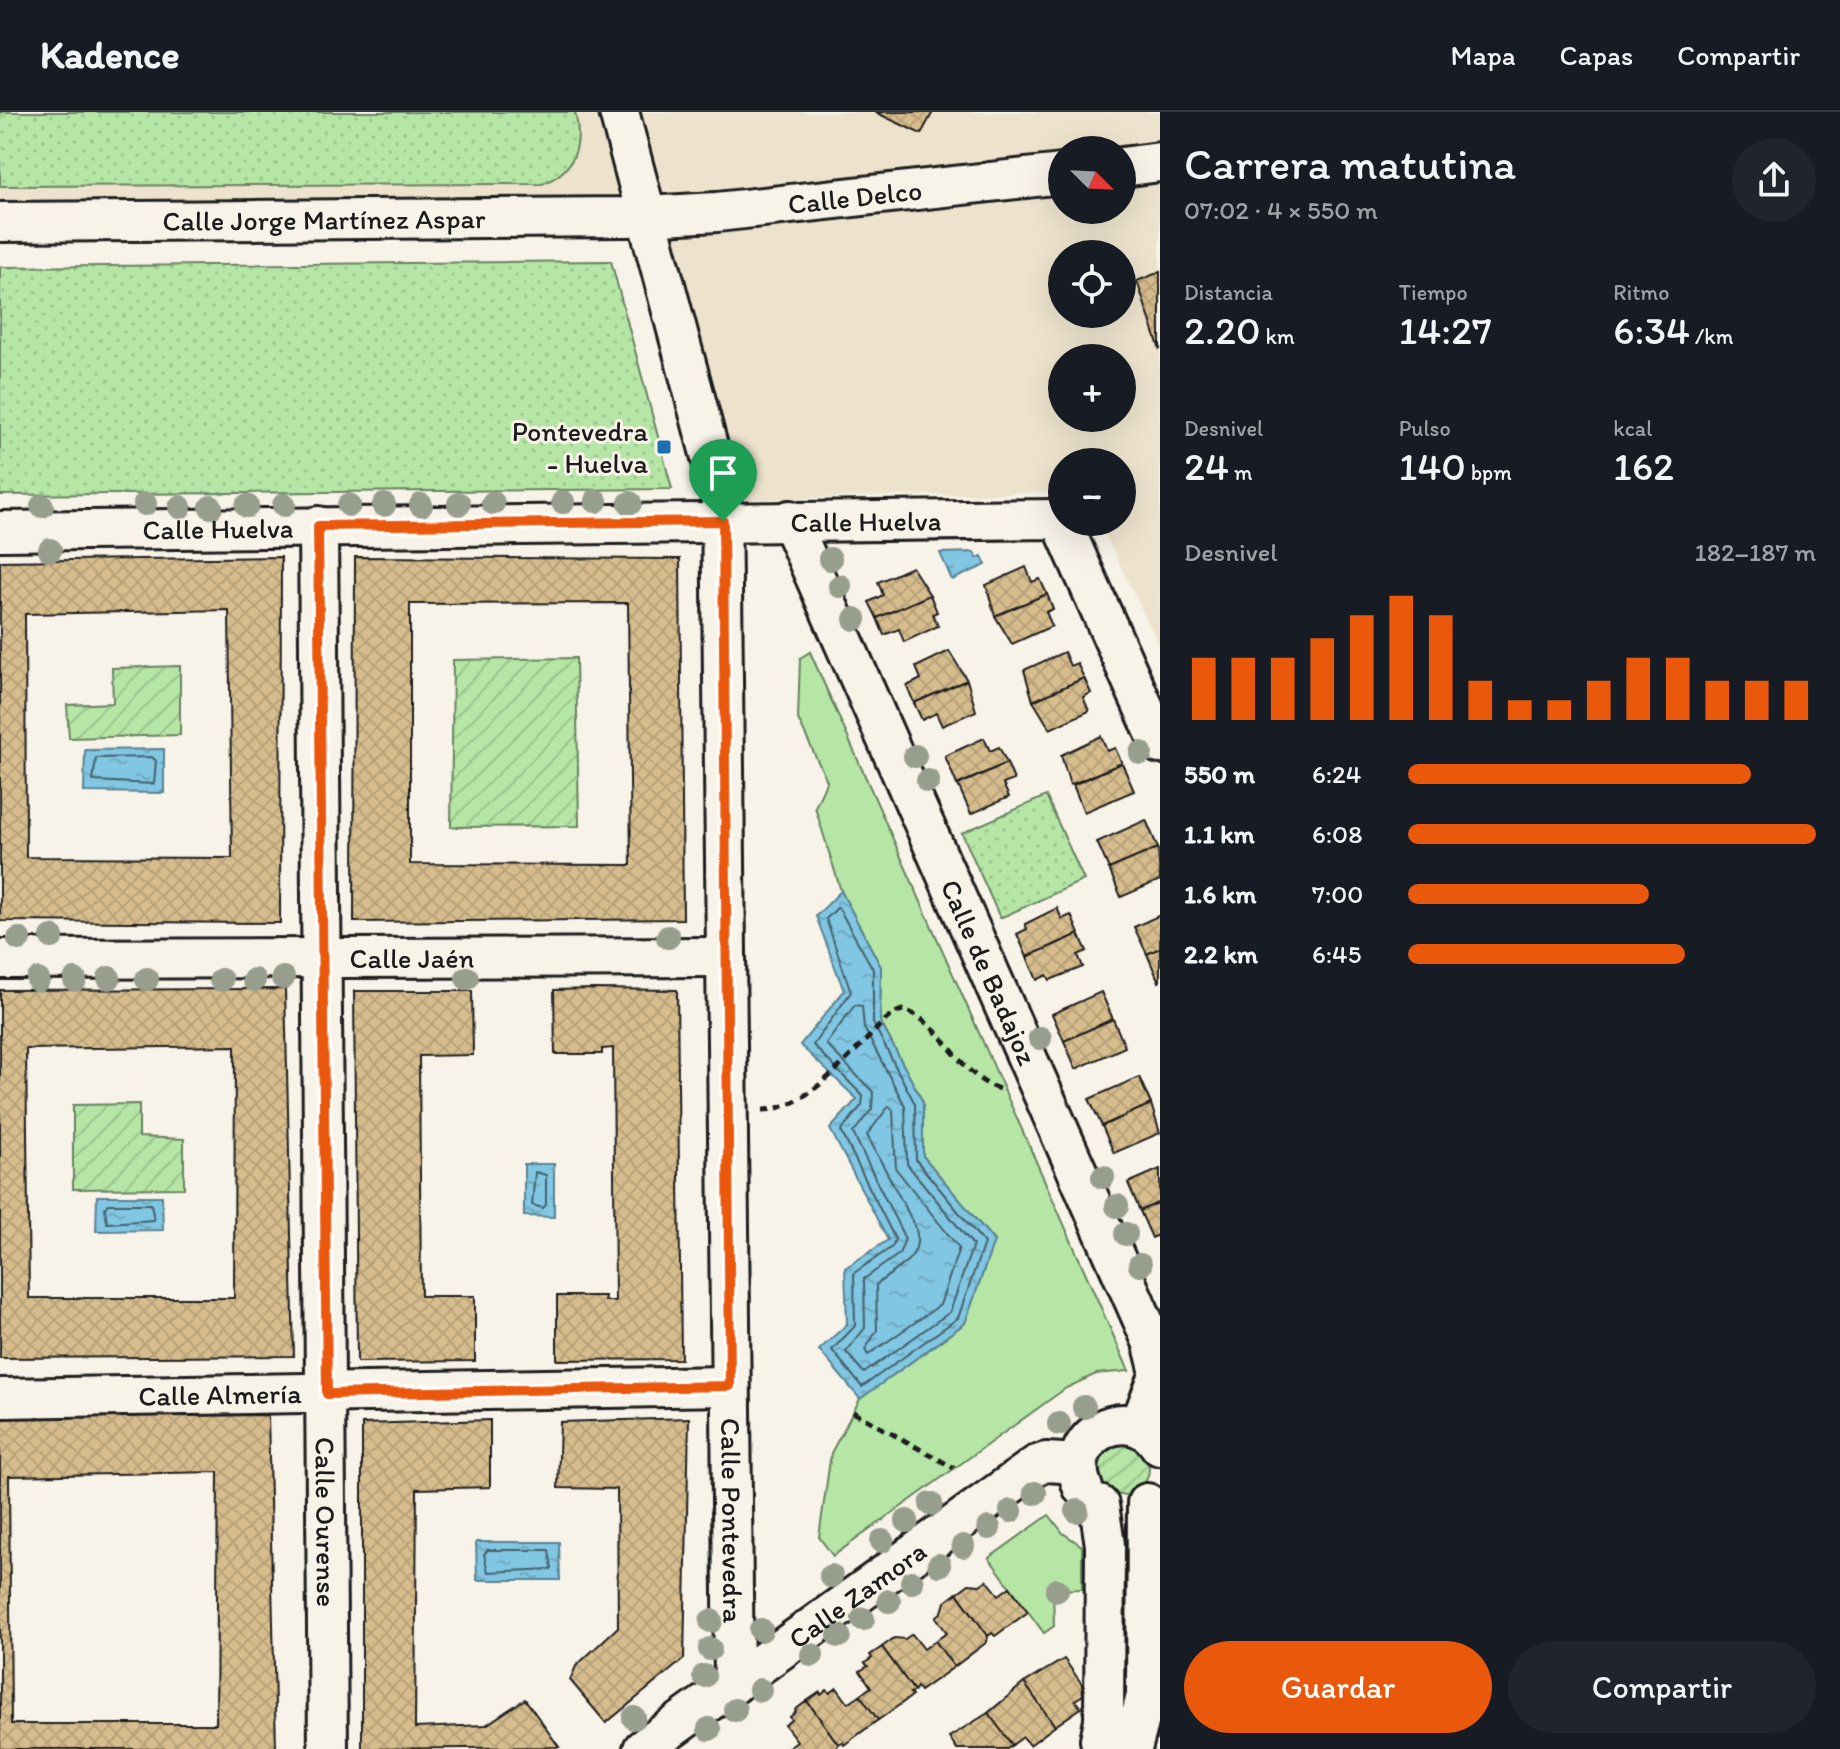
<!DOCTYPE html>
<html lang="es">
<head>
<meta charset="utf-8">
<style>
	:root { --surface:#171b24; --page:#20242c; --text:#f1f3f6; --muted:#9ea1a6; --line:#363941; --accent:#ea580c }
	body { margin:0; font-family:Itim,sans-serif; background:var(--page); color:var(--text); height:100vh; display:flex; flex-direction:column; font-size:30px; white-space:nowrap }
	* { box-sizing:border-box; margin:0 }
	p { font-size:26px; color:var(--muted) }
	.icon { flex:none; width:44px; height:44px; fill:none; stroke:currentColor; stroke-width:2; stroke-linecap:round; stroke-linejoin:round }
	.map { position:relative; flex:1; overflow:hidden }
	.panel { display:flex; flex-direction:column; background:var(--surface); width:680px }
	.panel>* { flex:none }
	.needle { width:52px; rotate:114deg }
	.controls { position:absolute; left:1048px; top:24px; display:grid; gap:16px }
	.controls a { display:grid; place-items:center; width:88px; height:88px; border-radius:50%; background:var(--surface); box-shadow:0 8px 32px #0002; font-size:40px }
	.pin { position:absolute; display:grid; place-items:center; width:68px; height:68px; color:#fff; margin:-82px -34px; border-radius:50% 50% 50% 0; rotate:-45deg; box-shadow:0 0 8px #0007 }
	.pin .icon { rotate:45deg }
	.round { display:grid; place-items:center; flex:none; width:84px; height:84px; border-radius:42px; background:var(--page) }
	.overview { display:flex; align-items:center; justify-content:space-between; height:136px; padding:0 24px }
	h1 { font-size:44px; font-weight:600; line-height:60px }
	.metrics { display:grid; grid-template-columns:repeat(3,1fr); gap:12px; height:136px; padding:8px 24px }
	.metrics div { display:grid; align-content:center }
	.metrics b { font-size:40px; font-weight:600 }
	.metrics small { font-size:22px; font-weight:400 }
	.metrics p { font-size:22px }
	.chart { height:224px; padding:16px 24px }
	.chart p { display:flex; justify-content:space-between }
	.chart svg { width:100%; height:144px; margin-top:8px; stroke:var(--accent); stroke-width:6 }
	.action { display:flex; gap:16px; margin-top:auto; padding:16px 24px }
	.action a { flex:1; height:92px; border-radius:48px; background:var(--accent); color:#fff; font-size:32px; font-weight:600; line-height:92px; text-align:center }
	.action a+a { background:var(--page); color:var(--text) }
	ul { padding:0 24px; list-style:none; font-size:26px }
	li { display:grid; grid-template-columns:128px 96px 1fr; align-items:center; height:60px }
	li i { height:20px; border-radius:10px; background:var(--accent) }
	header { display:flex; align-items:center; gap:48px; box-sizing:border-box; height:112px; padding:0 40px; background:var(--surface); border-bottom:2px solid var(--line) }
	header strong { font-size:38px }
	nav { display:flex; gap:44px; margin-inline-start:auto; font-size:28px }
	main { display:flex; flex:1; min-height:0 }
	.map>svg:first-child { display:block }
	.built { fill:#ede3cd; fill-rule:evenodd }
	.grass { fill:url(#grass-dots); stroke:#688161; stroke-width:2 }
	.park { fill:#b5e6a6; stroke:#688161; stroke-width:2 }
	.garden { fill:url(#garden-furrows); stroke:#688161; stroke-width:2 }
	.water { fill:url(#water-ripples); stroke:#598293; stroke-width:2 }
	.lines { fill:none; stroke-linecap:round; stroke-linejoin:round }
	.shore { stroke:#44606b; stroke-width:2 }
	.building { fill:url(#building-cross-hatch); stroke:#1c1c1c; stroke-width:2; fill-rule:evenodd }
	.minor-casing { stroke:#1c1c1c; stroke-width:44 }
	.path { stroke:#1c1c1c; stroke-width:5; stroke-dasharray:8 6; stroke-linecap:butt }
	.minor { stroke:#f7f3e8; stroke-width:38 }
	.tree { fill:#989e8e }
	.route-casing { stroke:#fff; stroke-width:16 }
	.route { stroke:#ea580c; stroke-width:10 }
	.poi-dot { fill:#1f6fb2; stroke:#f7f3e8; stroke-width:3 }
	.labels { text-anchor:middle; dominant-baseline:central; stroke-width:6; stroke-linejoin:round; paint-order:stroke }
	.street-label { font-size:28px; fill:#1c1c1c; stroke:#f7f3e8 }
	.poi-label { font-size:28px; fill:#1c1c1c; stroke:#f7f3e8; text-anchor:end }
</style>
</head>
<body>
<header>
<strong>Kadence</strong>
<nav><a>Mapa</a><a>Capas</a><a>Compartir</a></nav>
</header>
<main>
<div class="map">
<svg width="1160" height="1637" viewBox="0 0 1160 1637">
	<defs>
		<pattern id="grass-dots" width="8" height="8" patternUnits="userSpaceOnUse" patternTransform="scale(2)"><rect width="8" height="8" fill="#b5e6a6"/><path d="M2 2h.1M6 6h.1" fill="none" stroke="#9bc58e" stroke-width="1.8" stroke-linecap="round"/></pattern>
		<pattern id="garden-furrows" width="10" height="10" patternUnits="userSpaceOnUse" patternTransform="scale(2)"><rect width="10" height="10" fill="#b5e6a6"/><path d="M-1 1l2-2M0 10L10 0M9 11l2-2" fill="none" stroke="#9bc58e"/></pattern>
		<pattern id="water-ripples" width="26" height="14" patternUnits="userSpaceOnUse" patternTransform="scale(2)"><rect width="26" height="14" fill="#81c6e2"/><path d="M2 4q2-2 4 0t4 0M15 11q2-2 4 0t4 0" fill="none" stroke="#6faac1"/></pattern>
		<pattern id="building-cross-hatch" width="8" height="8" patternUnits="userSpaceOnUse" patternTransform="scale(2)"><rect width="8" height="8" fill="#d7bd8d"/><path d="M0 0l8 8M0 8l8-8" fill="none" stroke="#b8a279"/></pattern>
	</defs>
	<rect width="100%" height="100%" fill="#f7f3e8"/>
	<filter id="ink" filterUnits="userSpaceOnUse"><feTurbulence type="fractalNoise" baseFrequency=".0125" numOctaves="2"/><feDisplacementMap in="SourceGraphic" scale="16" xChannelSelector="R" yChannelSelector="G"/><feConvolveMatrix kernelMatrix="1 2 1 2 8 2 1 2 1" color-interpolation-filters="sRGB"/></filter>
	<g filter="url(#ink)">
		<path class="built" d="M0 0H1160V535L1099 410H1122V350H1062V380L737 388 637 120 0 123ZM1062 38H1122V98H1062ZM1062 142H1122V202H1062ZM1062 246H1122V306H1062Z"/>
		<g class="grass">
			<path d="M0 0H575C583 33 576 59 542 72L0 74Z"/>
			<polygon points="611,149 672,377 0,383 0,155"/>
			<polygon points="1046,684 1084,768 1000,806 962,721"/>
		</g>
		<g class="park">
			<polygon points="810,540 1129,1259 1096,1262 1066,1276 833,1444 819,1425 831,1341 860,1287 965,1211 994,1129 923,1044 923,990 880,909 881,855 841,779 815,695 827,669 798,607 800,546"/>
			<polygon points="1049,1403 1063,1421 1082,1434 1082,1477 1053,1478 1054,1514 1044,1521 989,1446"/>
		</g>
		<g class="garden">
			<polygon points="576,546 579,714 451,715 453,548"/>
			<polygon points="180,554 180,623 69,626 67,593 113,591 112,556"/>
			<polygon points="139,992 139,1025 184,1027 184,1076 73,1077 73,993"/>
			<circle cx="1122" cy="1356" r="27"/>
		</g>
		<g class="water">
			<polygon points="974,440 977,446 982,444 986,453 952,468 940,441"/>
			<polygon points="164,637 164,681 84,680 85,638"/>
			<polygon points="841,779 881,855 880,909 923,990 923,1044 994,1129 965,1211 860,1287 819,1238 847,1212 845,1156 888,1128 830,1017 857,987 800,933 844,879 816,804"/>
			<polygon points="524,1052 554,1052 554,1105 524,1104"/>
			<polygon points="97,1084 162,1084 163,1118 96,1119"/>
			<polygon points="476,1430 559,1430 560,1468 477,1468"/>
		</g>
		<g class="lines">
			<g class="shore">
				<polygon points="152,645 156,649 154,672 93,669 96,646"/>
				<polygon points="838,795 873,857 873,911 915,992 916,1048 984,1131 958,1206 862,1275 832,1238 855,1214 854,1161 892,1135 895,1127 841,1019 862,993 863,984 813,933 851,880 826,807"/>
				<polygon points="855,893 862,894 864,916 905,994 907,1052 973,1133 950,1200 864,1261 846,1240 865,1216 864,1167 899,1142 905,1127 853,1021 872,997 873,980 826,932"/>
				<path d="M889 994 893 998 896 1057 959 1136 940 1193 868 1243 865 1238 877 1218 876 1173C896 1156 926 1146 915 1114L867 1023Z"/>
				<polygon points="535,1060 546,1063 546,1093 543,1096 532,1093"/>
				<polygon points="108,1092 151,1092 154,1108 107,1111 105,1096"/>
				<polygon points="488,1438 549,1438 552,1457 488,1460 484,1442"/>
			</g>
		</g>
		<g class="building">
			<polygon points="875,0 933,0 921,22"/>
			<polygon points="1160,160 1160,238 1137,169"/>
			<path d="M281 445 280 811 0 809V449ZM229 498 232 746 26 745 25 502Z"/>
			<path d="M355 445 680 447 683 807 354 810ZM628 491 631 753 410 752V492Z"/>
			<polygon points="912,455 930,483 877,506 869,490 883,483 878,470"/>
			<polygon points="1026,455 1032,470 1040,467 1047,482 995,504 986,473"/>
			<polygon points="1047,482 1053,497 1046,500 1052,514 1012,532 995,504"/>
			<polygon points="930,483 937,500 933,502 938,514 904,530 899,517 884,523 877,506"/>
			<polygon points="949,539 967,568 914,591 907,574 921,567 916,555"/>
			<polygon points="1064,540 1070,554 1077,551 1084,566 1033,589 1024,558"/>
			<polygon points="1084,566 1091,581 1083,585 1089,599 1050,617 1033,589"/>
			<polygon points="967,568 976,599 942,614 936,601 922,608 914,591"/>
			<polygon points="1101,624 1107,639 1115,636 1122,651 1070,673 1061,643"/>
			<polygon points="984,626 990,639 999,635 1007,651 957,673 945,644"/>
			<polygon points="1007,651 1014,668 1003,672 1009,685 971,702 958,673"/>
			<polygon points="1122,651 1134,679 1084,700 1073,673"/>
			<polygon points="1146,708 1158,736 1109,757 1097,730"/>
			<polygon points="1158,736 1160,768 1121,785 1109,757"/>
			<polygon points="1057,796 1062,807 1071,803 1079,822 1027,845 1017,822 1027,817 1025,812"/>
			<polygon points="1160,803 1160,836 1147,842 1134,815"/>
			<polygon points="1079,822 1087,839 1078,843 1083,855 1050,868 1047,863 1037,868 1027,845"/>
			<polygon points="1160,836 1160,869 1159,870 1147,842"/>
			<path d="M285 877 294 1244 0 1246V878ZM235 934 234 1186H29L26 937Z"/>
			<polygon points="595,877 677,878 681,1247 557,1248 557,1184 605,1184 604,1189 615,1189 613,936 602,937 602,942 555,942 554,878"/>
			<polygon points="354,879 472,879 473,943 419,944 421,1184 475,1184 475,1249 357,1250"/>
			<polygon points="1101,880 1113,907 1064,929 1052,902"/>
			<polygon points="1113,907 1125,935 1076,957 1064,929"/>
			<polygon points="1139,965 1151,992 1102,1014 1089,987"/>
			<polygon points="1151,992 1160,1021 1114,1041 1102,1014"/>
			<polygon points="1160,1057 1160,1090 1140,1099 1128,1071"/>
			<polygon points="1160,1090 1160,1122 1152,1126 1140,1099"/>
			<path d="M268 1303 276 1637H0V1305ZM218 1360 216 1612H11L9 1364Z"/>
			<polygon points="689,1306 684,1547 606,1611 570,1568 576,1554 618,1515 617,1377 558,1376 560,1310"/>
			<polygon points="490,1308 490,1375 417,1377 415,1616 486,1613 525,1587 559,1635 362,1637 362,1312"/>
			<polygon points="987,1468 999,1483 1010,1475 1028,1500 995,1524 992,1521 988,1524 957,1481 969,1472 980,1473"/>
			<polygon points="957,1481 988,1524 987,1530 954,1555 935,1529 947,1521 936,1505 942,1500 945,1490"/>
			<polygon points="912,1522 924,1537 935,1529 954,1555 920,1579 917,1575 914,1579 882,1535 894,1526 905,1527"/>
			<polygon points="882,1535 914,1579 910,1581 912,1584 878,1608 860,1583 871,1575 860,1559 868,1554 865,1551 872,1546 870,1543"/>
			<polygon points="1064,1547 1082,1572 1083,1583 1075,1588 1081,1596 1055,1614 1024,1571"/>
			<polygon points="1024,1571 1055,1614 1030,1633 1023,1625 1012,1633 988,1601"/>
			<polygon points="837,1576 848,1591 860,1583 878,1608 844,1633 843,1630 838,1632 807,1589 820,1580 821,1583 827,1578 830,1581"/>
			<polygon points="807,1589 838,1632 836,1637 786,1637 797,1629 785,1613 792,1608 790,1605 796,1600 795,1598"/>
			<polygon points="988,1601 1012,1633 1007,1637 957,1637 949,1625"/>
		</g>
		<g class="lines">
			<g class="minor-casing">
				<g id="minor">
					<path id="s1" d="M619 0 721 383 734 1572"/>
					<polyline points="1122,55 1160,50"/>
					<path id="s2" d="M0 110 627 105 717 100 1062 62"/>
					<path id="s3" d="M790 408 1152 1229 1160 1261 1139 1315"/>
					<path id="s4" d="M318 414 328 1637"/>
					<path id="s5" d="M0 419 1060 407 1160 632"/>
					<path id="s6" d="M0 847 726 845"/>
					<path id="s7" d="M0 1286 730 1274"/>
					<path d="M1083 1376C1060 1325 1130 1286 1160 1334"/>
					<polyline points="1099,1393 1105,1433 1104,1609 1100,1628"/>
					<path id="s8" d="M643 1637 1037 1353 1046 1350 1078 1352"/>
					<polyline points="1132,1637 1146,1584 1147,1391"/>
				</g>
			</g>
			<g class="path">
				<path d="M763 998C804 997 841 953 869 925 879 915 888 902 903 898 945 910 960 970 1004 978"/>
				<polyline points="853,1300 954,1356"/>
			</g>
			<use href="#minor" class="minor"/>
		</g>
		<g class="tree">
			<circle cx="596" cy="389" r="12"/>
			<circle cx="563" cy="390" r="12"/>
			<circle cx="493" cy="391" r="12"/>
			<circle cx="630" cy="391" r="12"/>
			<circle cx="145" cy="392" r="12"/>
			<circle cx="459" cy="392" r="12"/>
			<circle cx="284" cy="393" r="12"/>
			<circle cx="349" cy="393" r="12"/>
			<circle cx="384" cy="393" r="12"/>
			<circle cx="421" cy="393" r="12"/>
			<circle cx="42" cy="394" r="12"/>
			<circle cx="247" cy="394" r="12"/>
			<circle cx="180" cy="395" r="12"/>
			<circle cx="211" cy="395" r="12"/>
			<circle cx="50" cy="438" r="12"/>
			<circle cx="830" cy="447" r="12"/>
			<circle cx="840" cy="474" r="12"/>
			<circle cx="855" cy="507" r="12"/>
			<circle cx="1141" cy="641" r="12"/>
			<circle cx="915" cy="644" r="12"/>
			<circle cx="928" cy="669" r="12"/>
			<circle cx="52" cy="825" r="12"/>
			<circle cx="668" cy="825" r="12"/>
			<circle cx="19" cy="827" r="12"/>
			<circle cx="109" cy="866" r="12"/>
			<circle cx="283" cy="866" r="12"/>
			<circle cx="467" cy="866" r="12"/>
			<circle cx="147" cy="867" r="12"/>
			<circle cx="38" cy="868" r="12"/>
			<circle cx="75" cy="868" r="12"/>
			<circle cx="221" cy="868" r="12"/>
			<circle cx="254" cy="868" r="12"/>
			<circle cx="1040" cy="926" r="12"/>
			<circle cx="1103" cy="1065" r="12"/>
			<circle cx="1117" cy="1094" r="12"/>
			<circle cx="1126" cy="1122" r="12"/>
			<circle cx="1140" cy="1153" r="12"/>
			<circle cx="1084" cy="1295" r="12"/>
			<circle cx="1059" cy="1312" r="12"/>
			<circle cx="1035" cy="1381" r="12"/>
			<circle cx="931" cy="1392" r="12"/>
			<circle cx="1011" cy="1399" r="12"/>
			<circle cx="1077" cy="1399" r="12"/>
			<circle cx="907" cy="1409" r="12"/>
			<circle cx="989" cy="1416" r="12"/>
			<circle cx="882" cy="1429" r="12"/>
			<circle cx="963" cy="1434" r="12"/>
			<circle cx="939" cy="1453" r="12"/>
			<circle cx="831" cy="1464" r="12"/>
			<circle cx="912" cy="1470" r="12"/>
			<circle cx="1057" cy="1478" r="12"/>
			<circle cx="889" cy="1489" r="12"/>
			<circle cx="863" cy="1507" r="12"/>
			<circle cx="711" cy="1509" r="12"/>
			<circle cx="761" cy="1518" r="12"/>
			<circle cx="839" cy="1524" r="12"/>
			<circle cx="710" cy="1537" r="12"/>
			<circle cx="812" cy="1543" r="12"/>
			<circle cx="704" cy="1564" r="12"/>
			<circle cx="760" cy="1578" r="12"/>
			<circle cx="735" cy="1598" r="12"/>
			<circle cx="634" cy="1606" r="12"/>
			<circle cx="709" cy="1617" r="12"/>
		</g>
	</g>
	<g class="lines" filter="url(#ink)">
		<g class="route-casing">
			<polygon id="route" points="723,409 730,1274 327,1282 318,414"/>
		</g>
		<use href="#route" class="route"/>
	</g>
	<rect class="poi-dot" x="656" y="327" width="16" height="16" rx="4"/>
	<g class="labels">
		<g class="street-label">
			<text stroke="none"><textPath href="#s2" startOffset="856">Calle Delco</textPath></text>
			<text stroke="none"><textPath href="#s2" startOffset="324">Calle Jorge Martínez Aspar</textPath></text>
			<text stroke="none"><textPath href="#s5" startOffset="866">Calle Huelva</textPath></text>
			<text stroke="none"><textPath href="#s5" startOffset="218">Calle Huelva</textPath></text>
			<text stroke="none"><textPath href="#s6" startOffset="412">Calle Jaén</textPath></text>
			<text stroke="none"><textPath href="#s3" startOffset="494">Calle de Badajoz</textPath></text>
			<text stroke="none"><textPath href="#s7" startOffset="220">Calle Almería</textPath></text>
			<text stroke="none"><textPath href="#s4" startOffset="996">Calle Ourense</textPath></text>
			<text stroke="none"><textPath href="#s1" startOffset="1422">Calle Pontevedra</textPath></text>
			<text stroke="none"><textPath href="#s8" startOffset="264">Calle Zamora</textPath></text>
		</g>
		<g class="poi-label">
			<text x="648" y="319">Pontevedra<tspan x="648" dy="32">- Huelva</tspan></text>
		</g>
	</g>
</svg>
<div class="controls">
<a><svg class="needle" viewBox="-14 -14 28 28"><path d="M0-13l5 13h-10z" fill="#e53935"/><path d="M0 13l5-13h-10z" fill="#9ea1a6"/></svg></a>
<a><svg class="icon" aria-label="locate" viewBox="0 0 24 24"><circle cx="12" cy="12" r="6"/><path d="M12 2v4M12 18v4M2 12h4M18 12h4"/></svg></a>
<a>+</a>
<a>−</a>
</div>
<div class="pin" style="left:723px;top:409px;background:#1e9e55"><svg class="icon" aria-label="arrive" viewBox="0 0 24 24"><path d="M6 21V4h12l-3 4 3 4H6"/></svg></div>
</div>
<section class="panel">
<div class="overview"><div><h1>Carrera matutina</h1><p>07:02 · 4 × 550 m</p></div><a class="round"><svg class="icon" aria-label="share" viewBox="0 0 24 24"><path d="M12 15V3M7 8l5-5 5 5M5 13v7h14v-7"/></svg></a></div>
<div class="metrics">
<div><p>Distancia</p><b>2.20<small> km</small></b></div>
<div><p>Tiempo</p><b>14:27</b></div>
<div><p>Ritmo</p><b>6:34<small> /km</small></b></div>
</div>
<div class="metrics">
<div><p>Desnivel</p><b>24<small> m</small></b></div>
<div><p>Pulso</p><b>140<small> bpm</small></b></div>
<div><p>kcal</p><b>162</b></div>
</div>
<div class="chart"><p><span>Desnivel</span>182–187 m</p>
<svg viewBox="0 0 160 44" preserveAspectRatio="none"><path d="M5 44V25M15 44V25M25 44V25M35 44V19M45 44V12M55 44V6M65 44V12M75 44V32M85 44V38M95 44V38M105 44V32M115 44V25M125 44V25M135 44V32M145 44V32M155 44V32"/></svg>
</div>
<ul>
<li><b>550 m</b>6:24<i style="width:84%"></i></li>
<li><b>1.1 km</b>6:08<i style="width:100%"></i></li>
<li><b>1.6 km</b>7:00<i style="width:59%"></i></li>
<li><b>2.2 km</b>6:45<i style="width:68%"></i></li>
</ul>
<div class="action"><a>Guardar</a><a>Compartir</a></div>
</section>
</main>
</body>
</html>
